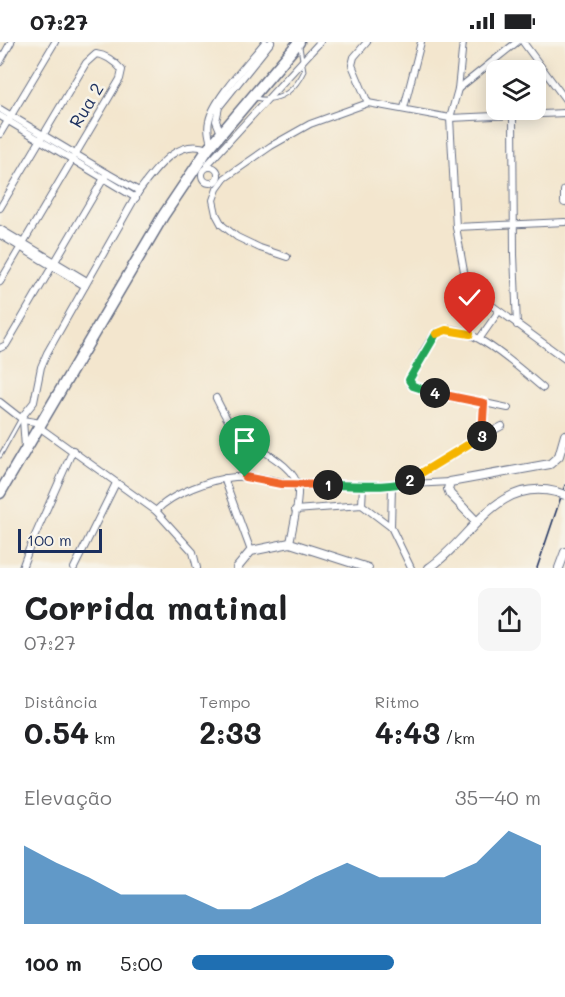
<!DOCTYPE html>
<html lang="pt">
<head>
<meta charset="utf-8">
<style>
	:root { --surface:#fff; --page:#f6f6f6; --text:#202124; --muted:#757577; --accent:#1f6fb2 }
	body { margin:0; font-family:Mali,sans-serif; background:var(--page); color:var(--text); height:100vh; display:flex; flex-direction:column; font-size:22px; white-space:nowrap }
	* { box-sizing:border-box; margin:0 }
	p { font-size:20px; color:var(--muted) }
	.icon { flex:none; width:33px; height:33px; fill:none; stroke:currentColor; stroke-width:2; stroke-linecap:round; stroke-linejoin:round }
	.map { position:relative; height:526px; overflow:hidden }
	.drawer { display:flex; flex-direction:column; background:var(--surface); flex:1 }
	.drawer>* { flex:none }
	.fabs { position:absolute; left:486px; top:18px; display:grid; gap:12px }
	.fabs a { display:grid; place-items:center; width:60px; height:60px; border-radius:12px; background:var(--surface); box-shadow:0 3px 15px #0003; font-size:30px }
	.scale { position:absolute; left:18px; bottom:15px; width:84px; box-sizing:border-box; padding-left:6px; border:3px solid #1b2f5e; border-top:0; font-size:16px; line-height:21px; white-space:nowrap; color:#1b2f5e; -webkit-text-stroke:4px #f7f3e8; paint-order:stroke }
	.pin { position:absolute; display:grid; place-items:center; width:51px; height:51px; color:#fff; margin:-62px -26px; border-radius:50% 50% 50% 0; rotate:-45deg; box-shadow:0 0 6px #0007 }
	.pin .icon { rotate:45deg }
	.km { position:absolute; width:30px; height:30px; margin:-15px; border-radius:50%; background:#222; color:#fff; font-size:16px; line-height:30px; text-align:center }
	.round { display:grid; place-items:center; flex:none; width:63px; height:63px; border-radius:12px; background:var(--page) }
	.overview { display:flex; align-items:center; justify-content:space-between; height:102px; padding:0 24px }
	h1 { font-size:33px; font-weight:700; line-height:45px }
	.figures { display:grid; grid-template-columns:repeat(3,1fr); gap:9px; height:102px; padding:6px 24px }
	.figures div { display:grid; align-content:center }
	.figures b { font-size:30px; font-weight:700 }
	.figures small { font-size:16px; font-weight:400 }
	.figures p { font-size:16px }
	.chart { height:168px; padding:12px 24px }
	.chart p { display:flex; justify-content:space-between }
	.chart svg { width:100%; height:108px; margin-top:6px; fill:var(--accent); opacity:.7 }
	ul { padding:0 24px; list-style:none; font-size:20px }
	li { display:grid; grid-template-columns:96px 72px 1fr; align-items:center; height:45px }
	li i { height:15px; border-radius:8px; background:var(--accent) }
	.status { display:flex; justify-content:space-between; align-items:center; height:42px; padding:0 30px; background:var(--surface); direction:ltr }
	.status svg { height:16px; fill:currentColor }
	.map>svg:first-child { display:block }
	.lines { fill:none; stroke-linecap:round; stroke-linejoin:round }
	.lane-casing { stroke:#676f85; stroke-width:5 }
	.street-casing { stroke:#676f85; stroke-width:8 }
	.secondary-casing { stroke:#676f85; stroke-width:10 }
	.highway-casing { stroke:#676f85; stroke-width:13 }
	.lane { stroke:#fff; stroke-width:3 }
	.street { stroke:#fff; stroke-width:6 }
	.secondary { stroke:#fff; stroke-width:8 }
	.highway { stroke:#fff; stroke-width:10 }
	.rail { stroke:#1b2f5e; stroke-width:1.5 }
	.secondary-bridge-casing { stroke:#676f85; stroke-width:10; stroke-linecap:butt }
	.secondary-bridge { stroke:#fff; stroke-width:8 }
	.split-1-casing { stroke:#fff; stroke-width:12 }
	.split-2-casing { stroke:#fff; stroke-width:12 }
	.split-3-casing { stroke:#fff; stroke-width:12 }
	.split-4-casing { stroke:#fff; stroke-width:12 }
	.split-5-casing { stroke:#fff; stroke-width:12 }
	.split-6-casing { stroke:#fff; stroke-width:12 }
	.split-1 { stroke:#f0652b; stroke-width:8 }
	.split-2 { stroke:#22a559; stroke-width:8 }
	.split-3 { stroke:#f5b400; stroke-width:8 }
	.split-4 { stroke:#f0652b; stroke-width:8 }
	.split-5 { stroke:#22a559; stroke-width:8 }
	.split-6 { stroke:#f5b400; stroke-width:8 }
	.labels { text-anchor:middle; dominant-baseline:central; stroke-width:5; stroke-linejoin:round; paint-order:stroke }
	.street-label { font-size:18px; fill:#1b2f5e; stroke:#f7f3e8 }
</style>
</head>
<body>
<div class="status"><b>07:27</b><svg viewBox="0 0 49 12"><path d="M0 12V9h3v3zM5 12V6h3v6zM10 12V3h3v9zM15 12V0h3v12zM26 1h20v11H26zM47 4h2v5h-2z"/></svg></div>
<div class="map">
<svg width="565" height="526" viewBox="0 0 565 526">
	<rect width="100%" height="100%" fill="#f7f3e8"/>
	<filter id="ink" filterUnits="userSpaceOnUse"><feTurbulence type="fractalNoise" baseFrequency=".0167" numOctaves="2"/><feDisplacementMap in="SourceGraphic" scale="12" xChannelSelector="R" yChannelSelector="G"/><feConvolveMatrix kernelMatrix="1 2 1 2 8 2 1 2 1" color-interpolation-filters="sRGB"/></filter>
	<filter id="wash" filterUnits="userSpaceOnUse"><feTurbulence type="fractalNoise" baseFrequency=".008" numOctaves="4" result="noise"/><feDisplacementMap in="SourceGraphic" scale="24" xChannelSelector="R" yChannelSelector="G"/><feGaussianBlur stdDeviation="1.35" result="paint"/><feColorMatrix in="noise" values="0 0 0 0 0 0 0 0 0 0 0 0 0 0 0 0 0 1.4 0 .05"/><feComposite in="paint" operator="in"/></filter>
	<g filter="url(#wash)">
		<rect width="100%" height="100%" fill="#f3e6ce"/>
	</g>
	<g filter="url(#ink)">
		<g class="lines">
			<g class="lane-casing">
				<g id="lane">
					<path d="M255 56C278 61 294 50 304 29L300 5"/>
					<polyline points="0,414 20,378"/>
				</g>
			</g>
			<g class="street-casing">
				<g id="street">
					<polyline points="367,0 354,15 352,23 368,61"/>
					<polyline points="463,0 458,47 450,76 456,185 465,235 471,246 479,254 565,317"/>
					<polyline points="523,0 565,57"/>
					<polyline points="0,20 11,0"/>
					<polyline points="458,47 517,0"/>
					<polyline points="404,66 421,0"/>
					<polyline points="0,67 107,131 139,149"/>
					<polyline points="513,73 514,213 517,283"/>
					<polyline points="0,74 136,156"/>
					<polyline points="221,91 216,79 219,65 271,0"/>
					<polyline points="0,92 55,0"/>
					<path d="M211 102C209 94 207 87 209 79 213 57 250 19 265 0"/>
					<polyline points="207,123 320,0"/>
					<circle cx="210" cy="133" r="8"/>
					<path d="M0 166 86 21 96 12C106 13 116 21 122 28L120 37 0 240"/>
					<polyline points="456,185 565,180"/>
					<polyline points="0,187 87,239"/>
					<polyline points="0,193 85,244"/>
					<polyline points="287,215 260,206 237,195 222,183 216,172 213,158 217,147 225,136 271,104 310,82 368,61 450,76 565,71"/>
					<polyline points="480,296 499,269"/>
					<polyline points="0,306 6,303 9,298 107,131"/>
					<path d="M216 356C223 370 229 383 241 394 256 407 296 423 298 446 299 463 293 483 290 501"/>
					<polyline points="0,360 23,378 41,381"/>
					<path d="M508 366 424 348 410 342 411 335C417 323 427 299 437 291 463 272 523 330 543 346"/>
					<path d="M21 376 34 360 41 325 47 311 139 149C156 127 177 95 208 107"/>
					<polyline points="23,378 25,405"/>
					<polyline points="39,385 156,469 193,510 197,526"/>
					<polyline points="483,394 502,384"/>
					<polyline points="224,436 251,509"/>
					<polyline points="404,442 483,394 484,361"/>
					<polyline points="362,463 363,443"/>
					<polyline points="295,468 362,463 391,485 411,526"/>
					<path d="M156 469C172 451 212 437 235 435 256 433 277 442 298 443 349 444 400 443 450 440"/>
					<polyline points="391,485 392,443"/>
					<polyline points="22,526 29,507 73,408"/>
					<polyline points="74,526 116,441"/>
				</g>
			</g>
			<g class="secondary-casing">
				<g id="secondary">
					<polyline points="565,149 565,160"/>
					<polyline points="477,480 450,452 448,447 450,440 550,422 559,414 565,393"/>
					<polyline points="237,526 251,509 290,501 368,526"/>
					<path d="M429 526C471 498 495 435 556 450"/>
					<polyline points="559,526 565,510"/>
				</g>
			</g>
			<g class="highway-casing">
				<polyline id="highway" points="0,451 163,174 208,107 299,0"/>
			</g>
			<use href="#lane" class="lane"/>
			<use href="#street" class="street"/>
			<use href="#secondary" class="secondary"/>
			<use href="#highway" class="highway"/>
			<polyline class="rail" points="537,526 565,443"/>
			<g class="secondary-bridge-casing">
				<polyline id="secondary-bridge" points="556,450 565,453"/>
			</g>
			<use href="#secondary-bridge" class="secondary-bridge"/>
		</g>
	</g>
	<g class="lines" filter="url(#ink)">
		<g class="split-1-casing">
			<polyline id="split-1" points="245,435 281,442 328,443"/>
		</g>
		<g class="split-2-casing">
			<path id="split-2" d="M328 443C348 443 396 447 410 438"/>
		</g>
		<g class="split-3-casing">
			<polyline id="split-3" points="410,438 482,394"/>
		</g>
		<g class="split-4-casing">
			<polyline id="split-4" points="435,351 484,361 482,394"/>
		</g>
		<g class="split-5-casing">
			<polyline id="split-5" points="435,351 413,344 409,338 436,292"/>
		</g>
		<g class="split-6-casing">
			<polyline id="split-6" points="436,292 446,288 470,292"/>
		</g>
		<use href="#split-1" class="split-1"/>
		<use href="#split-2" class="split-2"/>
		<use href="#split-3" class="split-3"/>
		<use href="#split-4" class="split-4"/>
		<use href="#split-5" class="split-5"/>
		<use href="#split-6" class="split-6"/>
	</g>
	<g class="labels">
		<g class="street-label">
			<text transform="translate(86 63) rotate(-59)">Rua 2</text>
		</g>
	</g>
</svg>
<div class="fabs">
<a><svg class="icon" aria-label="layers" viewBox="0 0 24 24"><path d="M12 4l9 5-9 5-9-5zM3 14l9 5 9-5"/></svg></a>
</div>
<div class="scale">100 m</div>
<div class="pin" style="left:245px;top:435px;background:#1e9e55"><svg class="icon" aria-label="arrive" viewBox="0 0 24 24"><path d="M6 21V4h12l-3 4 3 4H6"/></svg></div>
<div class="pin" style="left:470px;top:292px;background:#d93025"><svg class="icon" aria-label="check" viewBox="0 0 24 24"><path d="M5 12l5 5 9-10"/></svg></div>
<b class="km" style="left:328px;top:443px">1</b>
<b class="km" style="left:410px;top:438px">2</b>
<b class="km" style="left:482px;top:394px">3</b>
<b class="km" style="left:435px;top:351px">4</b>
</div>
<section class="drawer">
<div class="overview"><div><h1>Corrida matinal</h1><p>07:27</p></div><a class="round"><svg class="icon" aria-label="share" viewBox="0 0 24 24"><path d="M12 15V3M7 8l5-5 5 5M5 13v7h14v-7"/></svg></a></div>
<div class="figures">
<div><p>Distância</p><b>0.54<small> km</small></b></div>
<div><p>Tempo</p><b>2:33</b></div>
<div><p>Ritmo</p><b>4:43<small> /km</small></b></div>
</div>
<div class="chart"><p><span>Elevação</span>35–40 m</p>
<svg viewBox="0 0 160 44" preserveAspectRatio="none"><path d="M0 44V12L10 19L20 25L30 32L40 32L50 32L60 38L70 38L80 32L90 25L100 19L110 25L120 25L130 25L140 19L150 6L160 12V44z"/></svg>
</div>
<ul>
<li><b>100 m</b>5:00<i style="width:58%"></i></li>
</ul>
</section>
</body>
</html>
